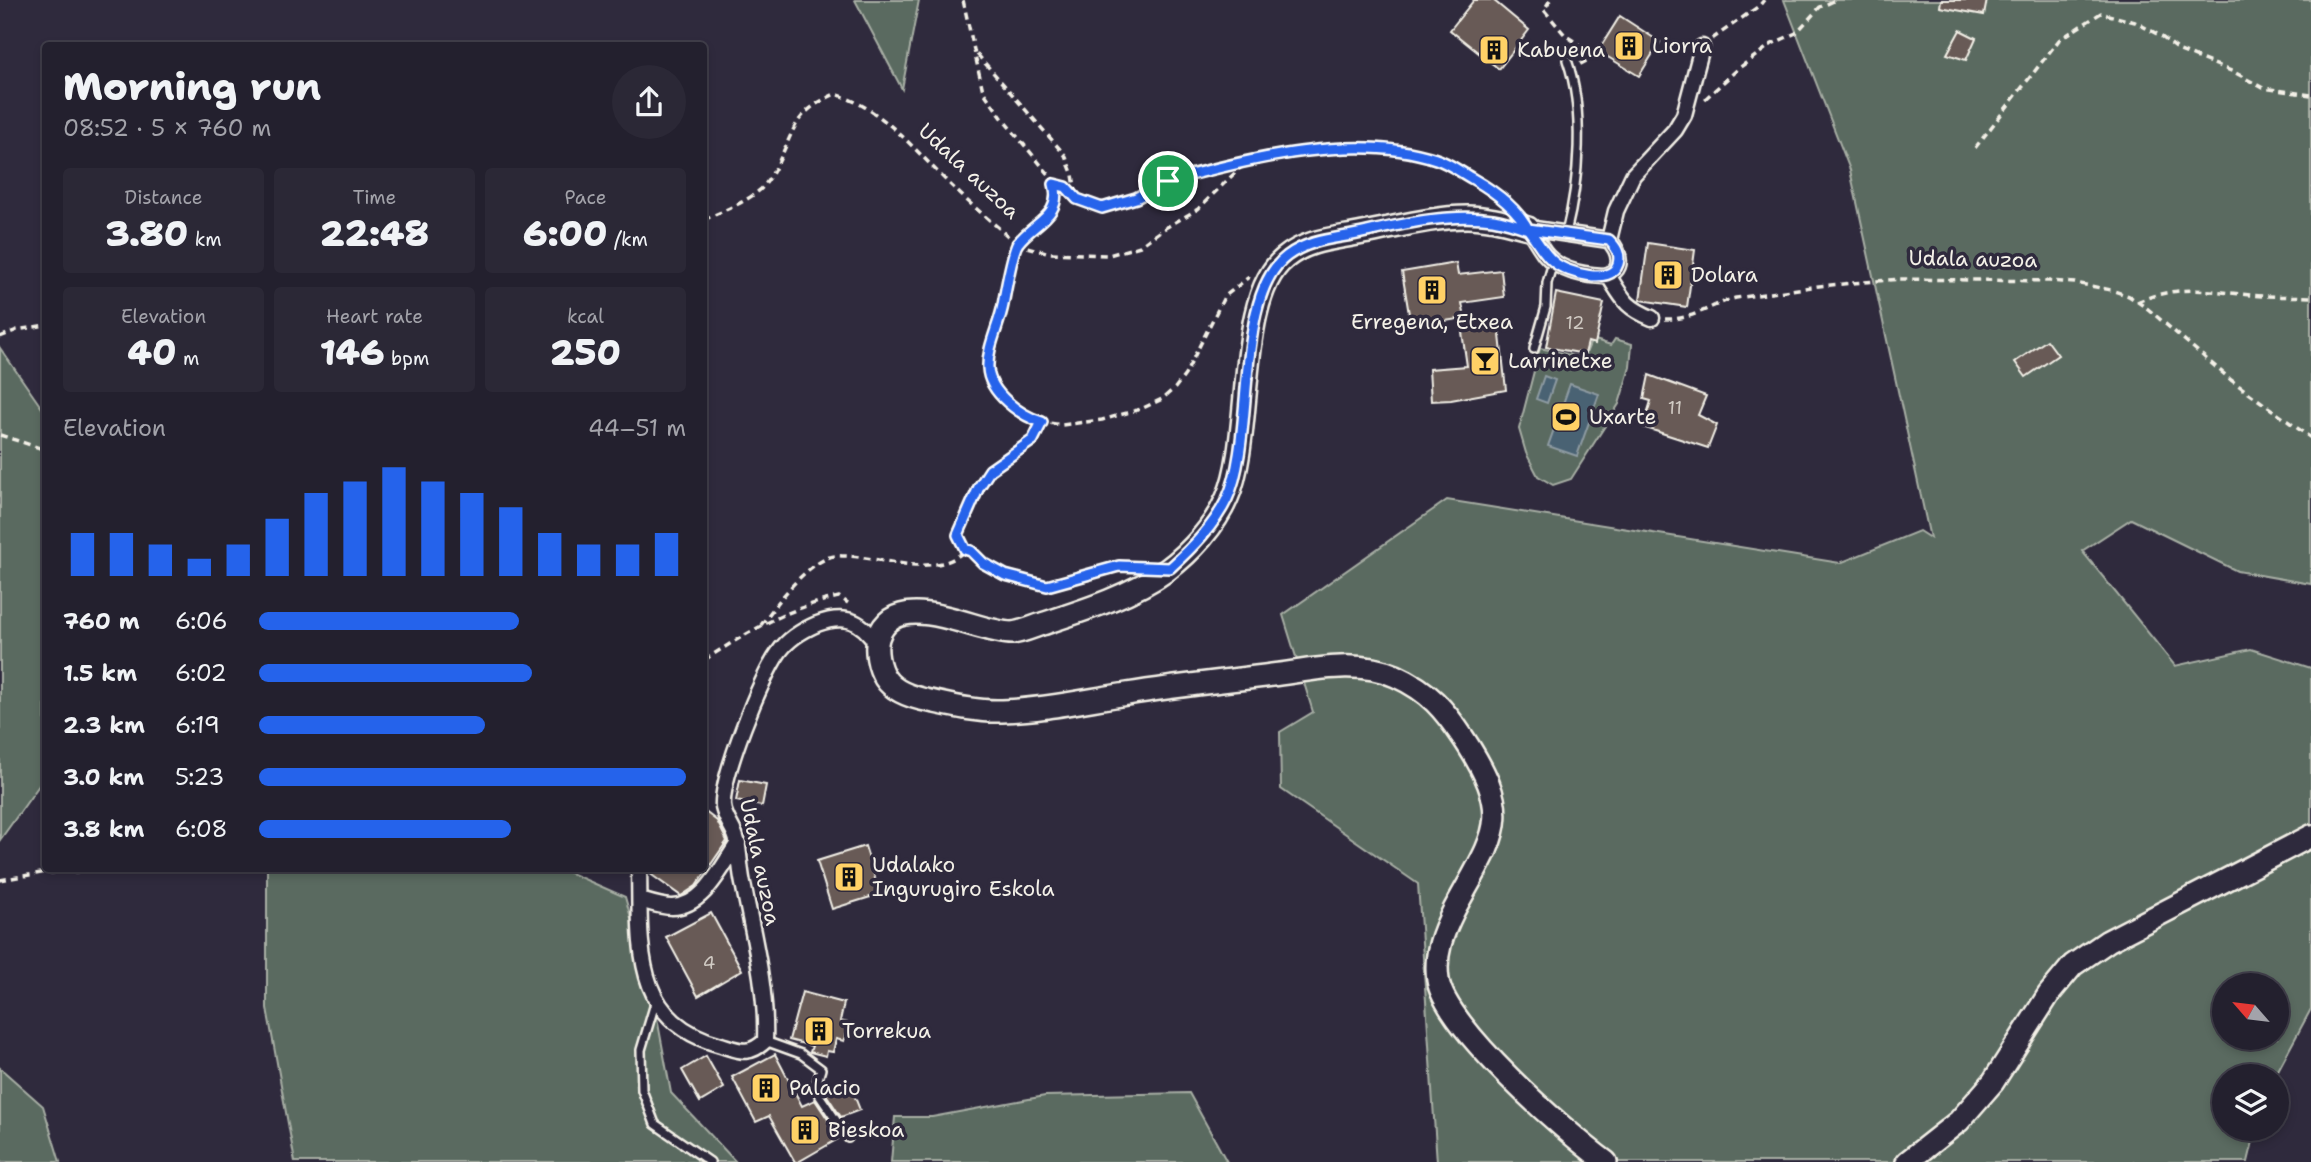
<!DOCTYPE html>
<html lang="en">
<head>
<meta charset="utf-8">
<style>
	:root { --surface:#23202e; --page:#2b2836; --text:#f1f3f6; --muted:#a3a3aa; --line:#403e4a; --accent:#2563eb }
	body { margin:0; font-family:"Shantell Sans",sans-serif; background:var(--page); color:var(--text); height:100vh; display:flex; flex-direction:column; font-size:26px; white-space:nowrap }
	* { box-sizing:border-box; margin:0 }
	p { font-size:23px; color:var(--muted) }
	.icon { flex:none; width:38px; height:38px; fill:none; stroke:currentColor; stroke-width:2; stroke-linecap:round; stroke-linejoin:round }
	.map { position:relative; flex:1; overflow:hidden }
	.sheet { position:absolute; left:42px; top:42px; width:665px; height:830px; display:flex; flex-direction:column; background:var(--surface); border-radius:7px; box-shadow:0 4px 10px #0003,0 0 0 2px var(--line) }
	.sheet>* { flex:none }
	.needle { width:46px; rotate:298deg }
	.buttons { position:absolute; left:2212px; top:973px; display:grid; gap:14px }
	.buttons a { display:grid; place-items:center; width:77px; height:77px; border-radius:50%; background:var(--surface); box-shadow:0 4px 10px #0003,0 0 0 2px var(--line); font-size:35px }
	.pin { position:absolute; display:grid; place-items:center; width:60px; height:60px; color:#fff; margin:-30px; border:4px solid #fff; border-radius:50%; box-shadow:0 2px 7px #0007 }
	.round { display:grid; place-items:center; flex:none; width:74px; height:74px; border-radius:37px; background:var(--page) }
	.overview { display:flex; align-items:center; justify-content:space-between; height:119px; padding:0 21px }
	h1 { font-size:38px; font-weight:800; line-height:52px }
	.metrics { display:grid; grid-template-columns:repeat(3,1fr); gap:10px; height:119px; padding:7px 21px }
	.metrics div { display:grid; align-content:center; border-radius:7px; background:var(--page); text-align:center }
	.metrics b { font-size:35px; font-weight:800 }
	.metrics small { font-size:19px; font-weight:400 }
	.metrics p { font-size:19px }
	.chart { height:196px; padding:14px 21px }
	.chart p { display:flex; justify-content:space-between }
	.chart svg { width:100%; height:126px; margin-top:7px; stroke:var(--accent); stroke-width:6 }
	ul { padding:0 21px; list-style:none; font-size:23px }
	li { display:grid; grid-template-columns:112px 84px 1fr; align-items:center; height:52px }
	li i { height:18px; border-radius:9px; background:var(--accent) }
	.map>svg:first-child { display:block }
	.green { fill:#5a6a61; stroke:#a7aea4; stroke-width:2; fill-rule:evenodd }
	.water { fill:#4a6273; stroke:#8e9ba2; stroke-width:2 }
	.building { fill:#675a56; stroke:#f4f1e8; stroke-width:2 }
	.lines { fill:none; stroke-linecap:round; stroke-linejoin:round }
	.lane-casing { stroke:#f4f1e8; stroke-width:12 }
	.street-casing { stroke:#f4f1e8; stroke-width:19 }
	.secondary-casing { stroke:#f4f1e8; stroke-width:26 }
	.path { stroke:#f4f1e8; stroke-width:3.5; stroke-dasharray:7 5; stroke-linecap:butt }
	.lane { stroke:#2f2a3d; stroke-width:7 }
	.street { stroke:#2f2a3d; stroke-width:14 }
	.secondary { stroke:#2f2a3d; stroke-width:21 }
	.route-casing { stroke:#fff; stroke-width:14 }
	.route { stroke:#2563eb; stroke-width:9 }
	.labels { text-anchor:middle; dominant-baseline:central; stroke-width:7; stroke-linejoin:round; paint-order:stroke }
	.number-label { font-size:18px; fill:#d1cbc4 }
	.poi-label { font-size:21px; fill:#f4f1e8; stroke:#2f2a3d; text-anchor:start }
	.street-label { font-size:21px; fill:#f4f1e8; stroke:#2f2a3d }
</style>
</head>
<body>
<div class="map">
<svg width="2311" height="1162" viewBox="0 0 2311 1162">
	<rect width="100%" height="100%" fill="#2f2a3d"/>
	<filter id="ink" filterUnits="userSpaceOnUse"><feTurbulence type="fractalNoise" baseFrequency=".0143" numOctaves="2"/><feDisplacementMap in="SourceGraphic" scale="14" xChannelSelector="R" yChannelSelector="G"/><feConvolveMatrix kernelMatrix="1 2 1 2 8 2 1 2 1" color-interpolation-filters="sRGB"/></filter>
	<g filter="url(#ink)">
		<g class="green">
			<polygon points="855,0 919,0 902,89"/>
			<path d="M1784 0H2311V584L2237 571 2131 519 2082 551 2175 666 2251 649 2311 668V1009L2275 1076H2224V1129H2256L2248 1162H1437L1418 884 1281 789 1280 732 1313 712 1283 615 1447 500 1840 563 1919 531 1930 538 1850 170ZM2224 985H2277V1038H2224Z"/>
			<polygon points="1592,339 1611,345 1615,339 1632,344 1630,367 1619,404 1571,479 1553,485 1538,476 1526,453 1519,429 1540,348 1584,358"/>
			<polygon points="0,348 46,414 45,777 0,840"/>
			<polygon points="267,868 559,868 625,897 652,991 671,1093 736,1162 295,1162 267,1008"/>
			<polygon points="0,1068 43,1106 60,1162 0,1162"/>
			<polygon points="1189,1093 1227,1162 891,1162 895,1117 932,1117 1045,1096"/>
		</g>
		<g class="water">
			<polygon points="1544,376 1555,380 1547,403 1536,399"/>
			<polygon points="1570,384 1599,394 1577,456 1548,446"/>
		</g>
		<g class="building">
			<polygon points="1474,0 1493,0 1529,30 1499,69 1450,30"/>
			<polygon points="1941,0 1987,0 1984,15 1940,7"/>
			<polygon points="1620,16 1660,42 1639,76 1598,51"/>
			<polygon points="1960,30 1976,38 1966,60 1947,54"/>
			<polygon points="1648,243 1695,250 1687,307 1640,300"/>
			<polygon points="1456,263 1458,275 1501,270 1504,297 1462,303 1465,318 1411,326 1402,272"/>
			<polygon points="1556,293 1604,303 1595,344 1588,342 1585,354 1546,347"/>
			<polygon points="1499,326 1506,390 1451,400 1431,401 1429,369 1467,366 1462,332"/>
			<polygon points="2047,340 2058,355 2026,377 2015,362"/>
			<polygon points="1649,375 1706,396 1698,415 1717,425 1708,448 1643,427 1651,401 1644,399"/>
			<polygon points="740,780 766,785 762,806 736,801"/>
			<polygon points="704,811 717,821 727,841 696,886 681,896 649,873 649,868 704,868"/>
			<polygon points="865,846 880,894 832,909 817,861"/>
			<polygon points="711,913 742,970 698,996 666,937"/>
			<polygon points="802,992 844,1003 840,1021 848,1023 844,1041 836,1039 833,1052 827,1051 826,1056 810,1052 812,1046 789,1040"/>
			<polygon points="775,1054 802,1106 815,1100 829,1121 828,1122 838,1139 798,1162 795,1162 769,1116 756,1122 732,1077"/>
			<polygon points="706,1056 724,1088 700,1102 682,1070"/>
			<polygon points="849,1082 860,1110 841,1117 826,1094 828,1093 827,1090"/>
		</g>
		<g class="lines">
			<g class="lane-casing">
				<g id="lane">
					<path d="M1566 233C1579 182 1585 111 1567 60"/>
					<polyline points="1534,349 1546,307 1547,283 1553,262"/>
					<polyline points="656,1000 641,1050 642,1090 655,1124 710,1162"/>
					<polyline points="765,1041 801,1054 821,1069 815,1089 848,1138"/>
				</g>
			</g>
			<g class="street-casing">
				<g id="street">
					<path d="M1528 228 1609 240C1621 253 1625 272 1603 276 1580 275 1553 269 1541 248 1537 242 1533 235 1528 228Z"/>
					<polyline points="1609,240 1616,211 1633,175 1675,130 1684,115 1702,47"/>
					<path d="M1608 275C1623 299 1625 307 1652 318"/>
					<path d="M639 868C641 942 630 1021 721 1045 740 1051 749 1056 765 1041 767 990 754 939 744 888 740 873 740 857 737 841 735 829 724 819 723 806 721 777 761 677 779 652 788 639 803 630 817 624 843 614 861 619 876 643"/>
					<path d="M640 900C650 903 662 907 672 907 704 907 722 866 738 843"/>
				</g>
			</g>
			<g class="secondary-casing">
				<g id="secondary">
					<path d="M1528 228C1508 223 1488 217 1467 217 1432 217 1397 227 1363 233 1335 239 1308 239 1285 258 1235 297 1254 438 1227 498 1215 526 1191 552 1167 570 1133 595 1082 611 1042 624 1033 627 1022 632 1012 633 976 633 896 585 878 638 875 650 878 667 885 678 894 692 914 698 930 701 953 706 978 712 1002 711 1042 710 1087 700 1127 694 1175 686 1224 681 1272 675 1313 670 1357 659 1396 676 1429 691 1444 709 1464 739 1516 818 1495 834 1454 910 1443 932 1434 954 1438 980 1445 1027 1565 1132 1606 1162"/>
					<polyline points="1907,1162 1959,1121 1993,1082 2049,994 2073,965 2108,941 2311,836"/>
				</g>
			</g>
			<g class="path">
				<polyline points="963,0 983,91 1005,122 1052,178 1057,195 1047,218 1016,244"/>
				<polyline points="1550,0 1544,10 1565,35 1584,48 1590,59 1579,65"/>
				<polyline points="1712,39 1759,6 1764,0"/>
				<polyline points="977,54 1065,155 1073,175 1077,199 1102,208 1136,198 1169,181 1217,168 1340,147 1394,149 1438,159 1492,190 1506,203"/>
				<polyline points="1705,99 1739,68 1772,44 1796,33 1820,7 1836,0"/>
				<polyline points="1975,148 2059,40 2101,13 2135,22 2159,35 2180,51 2234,72 2263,88 2311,95"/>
				<polyline points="1054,184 1066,187 1075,197"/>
				<path d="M704 220C722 211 745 203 761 189 767 183 772 174 776 167 796 128 792 114 835 94 885 108 919 156 956 190 975 209 997 225 1016 244"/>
				<polyline points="1016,244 1001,316 991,348 988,369 991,379 1002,396 1019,412 1042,422 1062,425 1102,420 1141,409 1162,399 1175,388 1185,375 1224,297 1249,277"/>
				<polyline points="1016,244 1050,253 1109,255 1140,246 1160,231 1198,209 1245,163"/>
				<path d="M2137 302C2179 284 2207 291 2250 295 2270 297 2291 296 2311 297"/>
				<path d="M1665 319C1694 320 1709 305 1736 298L1819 286 1900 279 2049 281 2075 283 2111 290 2129 296 2148 309 2231 380 2311 438"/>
				<polyline points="0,337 17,330 46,325"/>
				<polyline points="0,435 46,450"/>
				<polyline points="966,549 970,551 983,563 1005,575 1047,586 1119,566 1137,567"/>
				<path d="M761 625C778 602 803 567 830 557 835 555 841 556 846 556 882 557 939 580 966 549L959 535 979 487 990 470 1033 440 1042 422"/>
				<path d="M704 660C749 632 786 608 839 597L848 603"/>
				<polyline points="0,880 41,873 89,871 106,868"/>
			</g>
			<use href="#lane" class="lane"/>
			<use href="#street" class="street"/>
			<use href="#secondary" class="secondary"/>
		</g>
	</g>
	<g class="lines" filter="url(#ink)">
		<g class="route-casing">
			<path id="route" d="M1168 181 1136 198 1102 208 1077 199 1066 187 1054 184C1063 216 1034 222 1018 243 1013 249 1005 294 1003 305 999 326 987 347 988 368 989 393 1021 416 1042 422L1033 440 990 470 979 487 958 535 965 549 971 551 983 563 1005 575 1047 586 1119 566 1170 568C1192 548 1214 526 1227 499 1256 438 1233 296 1287 256 1311 238 1338 239 1367 232 1407 223 1451 213 1493 219 1505 221 1517 225 1528 229 1537 240 1543 254 1555 263 1568 273 1611 286 1618 264 1621 254 1616 247 1609 240L1528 229C1517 208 1494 191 1473 179 1462 173 1449 163 1436 159 1356 132 1248 159 1168 181"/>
		</g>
		<use href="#route" class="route"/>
	</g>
	<defs>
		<g id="building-square" transform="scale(1.575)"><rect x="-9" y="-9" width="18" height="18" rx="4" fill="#ffd166" stroke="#2f2a3d"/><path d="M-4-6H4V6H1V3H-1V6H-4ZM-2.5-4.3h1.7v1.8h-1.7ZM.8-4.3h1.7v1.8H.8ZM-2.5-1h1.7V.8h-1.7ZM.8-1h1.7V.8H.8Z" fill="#111"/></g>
		<g id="bar-square" transform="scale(1.575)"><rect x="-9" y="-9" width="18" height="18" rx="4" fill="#ffd166" stroke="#2f2a3d"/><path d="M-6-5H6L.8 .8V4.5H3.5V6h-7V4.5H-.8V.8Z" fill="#111"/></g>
		<g id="stadium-square" transform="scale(1.575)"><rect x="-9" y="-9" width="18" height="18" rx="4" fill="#ffd166" stroke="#2f2a3d"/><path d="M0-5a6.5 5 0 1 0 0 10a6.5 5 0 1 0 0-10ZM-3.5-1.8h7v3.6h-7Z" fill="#111"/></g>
	</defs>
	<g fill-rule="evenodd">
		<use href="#building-square" x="1629" y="46"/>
		<use href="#building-square" x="1494" y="50"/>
		<use href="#building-square" x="1668" y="275"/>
		<use href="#building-square" x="1432" y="290"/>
		<use href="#bar-square" x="1485" y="361"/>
		<use href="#stadium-square" x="1566" y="417"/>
		<use href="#building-square" x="849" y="877"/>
		<use href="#building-square" x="819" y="1031"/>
		<use href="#building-square" x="766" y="1088"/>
		<use href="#building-square" x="805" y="1130"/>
	</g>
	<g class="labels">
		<g class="number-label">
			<text x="1575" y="323">12</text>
			<text x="1675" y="408">11</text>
			<text x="709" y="963">4</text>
		</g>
		<g class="poi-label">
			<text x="1652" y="46">Liorra</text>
			<text x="1517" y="50">Kabuena</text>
			<text x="1691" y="275">Dolara</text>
			<text x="1432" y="322" text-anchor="middle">Erregena, Etxea</text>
			<text x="1508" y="361">Larrinetxe</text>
			<text x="1589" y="417">Uxarte</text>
			<text x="872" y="865">Udalako<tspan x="872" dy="24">Ingurugiro Eskola</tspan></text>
			<text x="842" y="1031">Torrekua</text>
			<text x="789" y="1088">Palacio</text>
			<text x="828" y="1130">Bieskoa</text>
		</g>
		<g class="street-label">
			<text transform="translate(969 171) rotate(43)">Udala auzoa</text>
			<text transform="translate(1973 259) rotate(1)">Udala auzoa</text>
			<text transform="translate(760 862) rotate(78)">Udala auzoa</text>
		</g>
	</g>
</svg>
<div class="buttons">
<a><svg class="needle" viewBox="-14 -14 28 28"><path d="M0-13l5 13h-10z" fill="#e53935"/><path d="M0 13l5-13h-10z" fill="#a3a3aa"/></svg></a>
<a><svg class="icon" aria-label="layers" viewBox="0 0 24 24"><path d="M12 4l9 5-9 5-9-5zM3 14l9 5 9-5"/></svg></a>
</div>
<div class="pin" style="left:1168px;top:181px;background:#1e9e55"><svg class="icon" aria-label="arrive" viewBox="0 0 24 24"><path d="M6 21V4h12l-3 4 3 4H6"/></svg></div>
<section class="sheet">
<div class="overview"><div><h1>Morning run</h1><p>08:52 · 5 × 760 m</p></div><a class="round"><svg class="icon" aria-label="share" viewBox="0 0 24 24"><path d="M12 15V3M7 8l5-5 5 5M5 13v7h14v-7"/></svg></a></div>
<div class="metrics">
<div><p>Distance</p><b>3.80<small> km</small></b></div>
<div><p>Time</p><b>22:48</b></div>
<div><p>Pace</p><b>6:00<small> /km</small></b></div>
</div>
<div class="metrics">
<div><p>Elevation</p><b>40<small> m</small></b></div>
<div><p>Heart rate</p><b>146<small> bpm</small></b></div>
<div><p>kcal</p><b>250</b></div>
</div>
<div class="chart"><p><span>Elevation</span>44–51 m</p>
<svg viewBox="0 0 160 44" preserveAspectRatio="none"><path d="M5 44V29M15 44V29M25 44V33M35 44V38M45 44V33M55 44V24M65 44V15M75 44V11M85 44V6M95 44V11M105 44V15M115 44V20M125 44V29M135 44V33M145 44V33M155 44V29"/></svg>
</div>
<ul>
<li><b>760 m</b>6:06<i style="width:61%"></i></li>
<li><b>1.5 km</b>6:02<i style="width:64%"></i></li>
<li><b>2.3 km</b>6:19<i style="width:53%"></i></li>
<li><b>3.0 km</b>5:23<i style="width:100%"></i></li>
<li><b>3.8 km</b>6:08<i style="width:59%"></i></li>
</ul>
</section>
</div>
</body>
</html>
